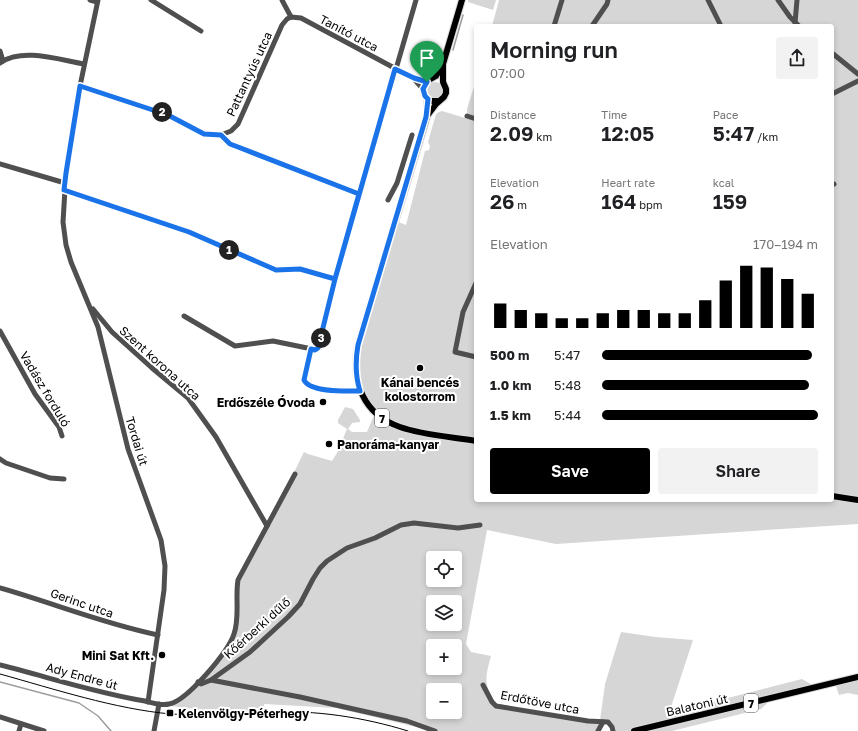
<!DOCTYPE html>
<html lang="en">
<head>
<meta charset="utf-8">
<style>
	:root { --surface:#fff; --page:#f2f2f2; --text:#202124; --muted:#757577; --accent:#000 }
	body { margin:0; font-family:"Golos Text",sans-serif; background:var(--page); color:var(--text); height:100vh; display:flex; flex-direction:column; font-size:15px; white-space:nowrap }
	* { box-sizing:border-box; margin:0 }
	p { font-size:13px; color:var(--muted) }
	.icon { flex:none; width:22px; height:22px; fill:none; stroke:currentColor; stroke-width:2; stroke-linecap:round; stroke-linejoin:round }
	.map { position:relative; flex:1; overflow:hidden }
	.drawer { position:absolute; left:474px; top:24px; width:360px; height:478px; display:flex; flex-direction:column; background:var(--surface); border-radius:4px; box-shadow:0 2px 6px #0003 }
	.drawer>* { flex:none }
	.controls { position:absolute; left:426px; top:551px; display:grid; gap:8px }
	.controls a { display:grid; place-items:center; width:36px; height:36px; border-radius:4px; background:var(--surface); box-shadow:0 2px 6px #0003; font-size:20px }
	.pin { position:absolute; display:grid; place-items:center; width:34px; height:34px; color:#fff; margin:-41px -17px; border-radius:50% 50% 50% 0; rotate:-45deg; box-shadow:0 0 4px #0007 }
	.pin .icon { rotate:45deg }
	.km { position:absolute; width:20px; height:20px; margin:-10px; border-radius:50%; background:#222; color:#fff; font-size:11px; line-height:20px; text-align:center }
	.round { display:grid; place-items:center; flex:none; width:42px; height:42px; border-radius:4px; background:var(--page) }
	.overview { display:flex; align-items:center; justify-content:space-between; height:68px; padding:0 16px }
	h1 { font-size:22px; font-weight:600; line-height:30px }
	.stats { display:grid; grid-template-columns:repeat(3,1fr); gap:6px; height:68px; padding:4px 16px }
	.stats div { display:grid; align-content:center }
	.stats b { font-size:20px; font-weight:600 }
	.stats small { font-size:11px; font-weight:400 }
	.stats p { font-size:11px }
	.chart { height:112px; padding:8px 16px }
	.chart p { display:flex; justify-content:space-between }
	.chart svg { width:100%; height:72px; margin-top:4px; stroke:var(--accent); stroke-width:6 }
	.cta { display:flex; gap:8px; margin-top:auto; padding:8px 16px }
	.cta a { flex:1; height:46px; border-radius:4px; background:var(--accent); color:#fff; font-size:16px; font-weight:600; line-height:46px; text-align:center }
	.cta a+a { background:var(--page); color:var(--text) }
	ul { padding:0 16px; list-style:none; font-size:13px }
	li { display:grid; grid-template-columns:64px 48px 1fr; align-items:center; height:30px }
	li i { height:10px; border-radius:5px; background:var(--accent) }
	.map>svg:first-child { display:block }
	.green { fill:#d6d6d6; fill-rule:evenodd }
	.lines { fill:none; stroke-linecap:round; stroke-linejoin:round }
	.stream { stroke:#9d9d9d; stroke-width:1.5 }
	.major-casing { stroke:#dbdbdb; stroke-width:8 }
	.minor { stroke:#4f4f4f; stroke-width:5 }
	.major { stroke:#000; stroke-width:6 }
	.tram { stroke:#000; stroke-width:1 }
	.route-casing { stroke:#fff; stroke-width:8 }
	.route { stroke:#1a73e8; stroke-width:5 }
	.poi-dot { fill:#000; stroke:#fff; stroke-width:1.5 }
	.labels { text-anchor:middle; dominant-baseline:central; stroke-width:4; stroke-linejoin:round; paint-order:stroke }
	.shield { fill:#fff; stroke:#4c4c4c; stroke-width:1 }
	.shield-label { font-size:11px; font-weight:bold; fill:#000 }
	.street-label { font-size:12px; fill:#000; stroke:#fff }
	.poi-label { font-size:12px; font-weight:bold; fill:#000; stroke:#fff; text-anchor:end }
</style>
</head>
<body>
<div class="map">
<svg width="858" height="731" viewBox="0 0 858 731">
	<rect width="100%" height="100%" fill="#fff"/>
	<g class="green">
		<polygon points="468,0 496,0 493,10 468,2"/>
		<path d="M499 0H858V524L556 544 487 530 466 644 471 652 491 656C485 678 484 682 494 703L555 715 600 720 605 684 621 632 655 637 693 640 669 713 802 679 816 687 773 698 761 709 672 731H613L612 727 603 722 598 731H433L336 708 264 704V708H255V710L224 712V709L211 711 171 706V704L181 699 218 661 233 637 237 588 304 452 308 454 332 461 337 453 347 429 338 423V420L345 407 353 409 360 420V422L352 423 348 429 352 432H367L375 413 363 398 355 359 396 221 406 225 425 151 429 150 430 146 428 142 436 114 439 112 442 111 465 118 467 116V109L476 80V500H832V26H492ZM433 558H455V580H433ZM433 602H455V624H433ZM433 646H455V668H433ZM433 690H455V712H433Z"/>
		<circle cx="435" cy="90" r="8"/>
		<polygon points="858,680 858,695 848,693 839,695 836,686"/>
	</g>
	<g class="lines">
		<g class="stream">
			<polyline points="453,50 463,15"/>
			<polyline points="0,682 79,703 98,716 111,731"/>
		</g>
		<g class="major-casing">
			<g id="major">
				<path d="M427 99V117L358 345C351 382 363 414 400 427 422 435 453 437 476 441"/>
				<polyline points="438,101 431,101 427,99 424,93 423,89 427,81 436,76 443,64 462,0"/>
				<polyline points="427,116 436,104 444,97 446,93 446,89 443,82 443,65"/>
				<polyline points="832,496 858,500"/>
				<polyline points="634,731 858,677"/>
			</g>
		</g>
		<g class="minor">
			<polyline points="90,0 97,2"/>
			<polyline points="98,0 80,86 66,173 63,222 66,245 71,262 98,327 128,449 161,540 165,566 164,590 148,702"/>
			<polyline points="151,0 201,31"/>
			<polyline points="282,0 291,17"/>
			<polyline points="708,0 721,26"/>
			<polyline points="778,0 790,17 799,26"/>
			<polyline points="291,17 301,18 413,78 427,81"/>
			<polyline points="795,23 797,0"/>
			<polyline points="554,26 562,0"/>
			<polyline points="592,26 607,4 608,0"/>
			<polyline points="0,51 3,61"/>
			<polyline points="832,53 858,74"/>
			<path d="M0 63C22 47 60 60 84 64"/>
			<polyline points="413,78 423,89"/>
			<polyline points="80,86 168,115 204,133 221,135 231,131 238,124 282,25 287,19 291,17"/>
			<polyline points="832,94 858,81"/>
			<polyline points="467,116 476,119"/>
			<polyline points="221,135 231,144 238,147 359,194"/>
			<polyline points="0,164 65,183"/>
			<polyline points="832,185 834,184"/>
			<polyline points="64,189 189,232 276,270 300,269 335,279"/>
			<polyline points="388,200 397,183 412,135"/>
			<polyline points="476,283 463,312 455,352 476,357"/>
			<polyline points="93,309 112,332 152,368 188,398 216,437 267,526"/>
			<polyline points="184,316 235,346 273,341 317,350 323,333 324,321 335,279 416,0"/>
			<polyline points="0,331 35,394 59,427 62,436"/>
			<polyline points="311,349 304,378 305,383 327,391 360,391"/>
			<polyline points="0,459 6,463 50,478 64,479"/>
			<path d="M0 588C53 603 104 624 158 635"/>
			<path d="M0 665C48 677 96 693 145 701 153 703 161 706 169 704 187 701 228 652 234 634 240 617 235 598 238 580L295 474"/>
			<polyline points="211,680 250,652 288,617 300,604 313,579 320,568 327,561 347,548 375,538 401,525 414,523 458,528 480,525"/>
			<polyline points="198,682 201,684 211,680 300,697 407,721 435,731"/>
			<polyline points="483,685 492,702 496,706 588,721 608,722 612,727 613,731"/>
			<polyline points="0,717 44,731"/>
			<polyline points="19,731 21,724"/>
			<polyline points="154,731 159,704"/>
			<polyline points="598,731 603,722"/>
		</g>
		<use href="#major" class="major"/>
		<path class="tram" d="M0 674C54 689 115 709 171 714 203 716 235 713 268 712 315 710 363 717 408 731"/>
	</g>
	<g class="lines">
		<g class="route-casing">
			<path id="route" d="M427 82 414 78 395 69 335 279 300 269 276 270 189 232 64 190 66 173 80 86 168 115 204 134 221 135 230 144 238 147 359 194 335 279 318 348 315 350 311 349 304 380C310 393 348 391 360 391 355 375 355 362 358 345L426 117 428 99 425 96 423 89 427 82"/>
		</g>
		<use href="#route" class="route"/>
	</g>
	<g class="poi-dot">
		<circle cx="420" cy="368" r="4"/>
		<circle cx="323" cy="402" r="4"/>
		<circle cx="329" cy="444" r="4"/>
		<circle cx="162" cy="655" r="4"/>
		<rect x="166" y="709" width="8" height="8" rx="2"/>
	</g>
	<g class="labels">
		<g class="shield">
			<rect x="375" y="409" width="14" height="18" rx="3"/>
			<rect x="744" y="694" width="14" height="18" rx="3"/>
		</g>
		<g class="shield-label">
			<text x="382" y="418">7</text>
			<text x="751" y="703">7</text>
		</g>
		<g class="street-label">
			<text transform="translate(349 33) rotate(28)">Tanító utca</text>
			<text transform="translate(249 74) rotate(-65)">Pattantyús utca</text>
			<text transform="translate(160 363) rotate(42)">Szent korona utca</text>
			<text transform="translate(45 389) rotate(59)">Vadász forduló</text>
			<text transform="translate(137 441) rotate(73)">Tordai út</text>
			<text transform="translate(82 603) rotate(19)">Gerinc utca</text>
			<text transform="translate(257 628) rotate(-42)">Kőérberki dűlő</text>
			<text transform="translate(82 676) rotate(15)">Ady Endre út</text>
			<text transform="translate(540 702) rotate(11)">Erdőtöve utca</text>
			<text transform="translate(697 705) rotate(-13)">Balatoni út</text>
		</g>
		<g class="poi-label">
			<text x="420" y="382" text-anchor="middle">Kánai bencés<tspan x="420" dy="14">kolostorrom</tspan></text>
			<text x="315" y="402">Erdőszéle Óvoda</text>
			<text x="337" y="444" text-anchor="start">Panoráma-kanyar</text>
			<text x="154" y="655">Mini Sat Kft.</text>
			<text x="178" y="713" text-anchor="start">Kelenvölgy-Péterhegy</text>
		</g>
	</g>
</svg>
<div class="controls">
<a><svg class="icon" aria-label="locate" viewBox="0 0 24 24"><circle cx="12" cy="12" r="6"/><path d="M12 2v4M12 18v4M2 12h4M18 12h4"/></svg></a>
<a><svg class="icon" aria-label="layers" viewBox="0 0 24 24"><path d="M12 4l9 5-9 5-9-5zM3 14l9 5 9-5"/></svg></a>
<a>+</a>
<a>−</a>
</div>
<div class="pin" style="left:427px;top:82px;background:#1e9e55"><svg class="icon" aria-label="arrive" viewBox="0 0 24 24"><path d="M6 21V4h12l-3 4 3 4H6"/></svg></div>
<b class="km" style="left:229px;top:250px">1</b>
<b class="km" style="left:162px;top:112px">2</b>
<b class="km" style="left:321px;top:338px">3</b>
<section class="drawer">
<div class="overview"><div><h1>Morning run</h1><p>07:00</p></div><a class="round"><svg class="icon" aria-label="share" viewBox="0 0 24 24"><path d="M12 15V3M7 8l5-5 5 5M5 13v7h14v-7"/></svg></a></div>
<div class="stats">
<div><p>Distance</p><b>2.09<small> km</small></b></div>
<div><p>Time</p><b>12:05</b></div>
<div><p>Pace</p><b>5:47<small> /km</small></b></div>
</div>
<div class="stats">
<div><p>Elevation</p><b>26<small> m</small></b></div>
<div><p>Heart rate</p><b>164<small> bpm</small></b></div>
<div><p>kcal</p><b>159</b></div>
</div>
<div class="chart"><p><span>Elevation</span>170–194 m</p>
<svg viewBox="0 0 160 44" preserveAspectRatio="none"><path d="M5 44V29M15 44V33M25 44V35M35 44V38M45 44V38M55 44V35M65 44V33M75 44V33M85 44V35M95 44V35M105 44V27M115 44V15M125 44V6M135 44V7M145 44V14M155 44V23"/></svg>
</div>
<ul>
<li><b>500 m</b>5:47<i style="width:97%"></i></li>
<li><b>1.0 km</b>5:48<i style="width:96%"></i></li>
<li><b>1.5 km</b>5:44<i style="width:100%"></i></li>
</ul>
<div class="cta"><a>Save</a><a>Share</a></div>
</section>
</div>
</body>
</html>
